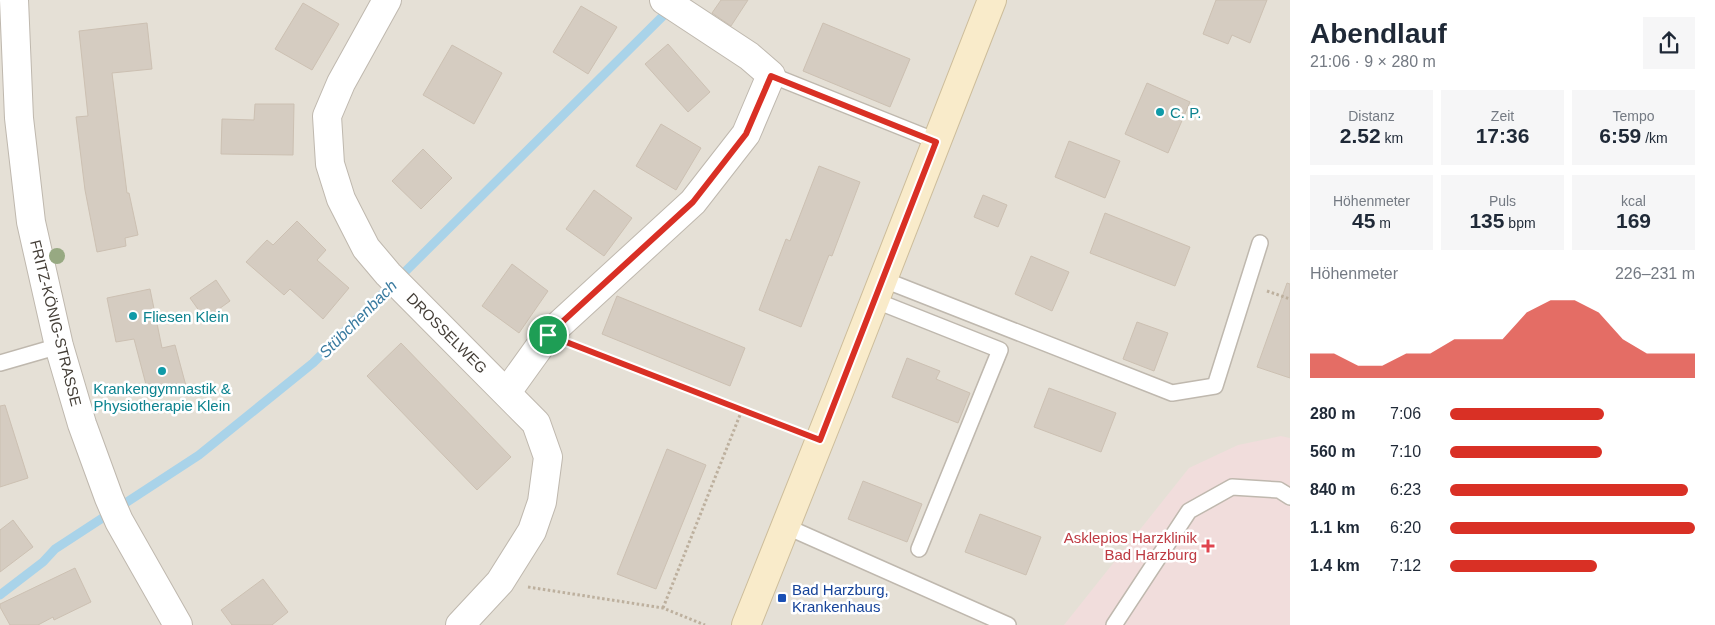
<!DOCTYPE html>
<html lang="de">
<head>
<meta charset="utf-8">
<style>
	:root { --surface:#fff; --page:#f6f6f7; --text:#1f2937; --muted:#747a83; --accent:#d93025 }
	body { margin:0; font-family:Arial,sans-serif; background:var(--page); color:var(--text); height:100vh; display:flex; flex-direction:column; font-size:19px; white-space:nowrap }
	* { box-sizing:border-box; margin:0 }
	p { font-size:16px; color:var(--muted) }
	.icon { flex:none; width:28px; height:28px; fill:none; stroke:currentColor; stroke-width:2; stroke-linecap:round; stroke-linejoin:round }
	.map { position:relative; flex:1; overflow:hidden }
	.side { display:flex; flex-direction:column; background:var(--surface); width:425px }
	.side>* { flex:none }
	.pin { position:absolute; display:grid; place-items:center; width:42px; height:42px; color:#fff; margin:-21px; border:2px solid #fff; border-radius:50%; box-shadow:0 1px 5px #0007 }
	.round { display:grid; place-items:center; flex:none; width:52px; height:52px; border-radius:0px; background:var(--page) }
	.summary { display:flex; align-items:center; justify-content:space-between; height:85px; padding:0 20px }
	h1 { font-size:28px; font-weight:800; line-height:38px }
	.metrics { display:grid; grid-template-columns:repeat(3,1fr); gap:8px; height:85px; padding:5px 20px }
	.metrics div { display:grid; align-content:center; border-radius:0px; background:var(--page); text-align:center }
	.metrics b { font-size:21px; font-weight:800 }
	.metrics small { font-size:14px; font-weight:400 }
	.metrics p { font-size:14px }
	.chart { height:140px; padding:10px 20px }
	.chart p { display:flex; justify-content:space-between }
	.chart svg { width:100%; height:90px; margin-top:5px; fill:var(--accent); opacity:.7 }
	ul { padding:0 20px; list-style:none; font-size:16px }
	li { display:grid; grid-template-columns:80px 60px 1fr; align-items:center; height:38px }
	li i { height:12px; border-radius:6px; background:var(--accent) }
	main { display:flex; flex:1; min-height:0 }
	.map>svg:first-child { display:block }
	.residential { fill:#e5e0d6 }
	.medical { fill:#f1dddc }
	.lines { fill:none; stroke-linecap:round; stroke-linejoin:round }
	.stream { stroke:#a9d3e9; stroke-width:9 }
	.building { fill:#d5ccc1; stroke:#ccc0b2 }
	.service-casing { stroke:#bfb8ae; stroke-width:18 }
	.minor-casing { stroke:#bfb8ae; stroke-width:30 }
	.secondary-casing { stroke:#cdbd9b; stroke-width:30 }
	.path { stroke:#bdb09e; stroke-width:3; stroke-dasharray:2.5 2.5; stroke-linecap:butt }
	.service { stroke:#fff; stroke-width:15 }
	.minor { stroke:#fff; stroke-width:28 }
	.secondary { stroke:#f9ebca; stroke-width:28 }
	.tree { fill:#97a982 }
	.route-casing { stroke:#fff; stroke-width:10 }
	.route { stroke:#d93025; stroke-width:6 }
	.culture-dot { fill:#0f9aa8; stroke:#fff; stroke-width:2 }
	.health-dot { fill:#e0444e; stroke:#fff; stroke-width:2 }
	.transit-dot { fill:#1a4fb4; stroke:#fff; stroke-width:2 }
	.labels { text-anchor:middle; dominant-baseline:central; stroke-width:5; stroke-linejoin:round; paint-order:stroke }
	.culture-label { font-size:15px; fill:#0d838f; stroke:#fff; text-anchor:start }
	.street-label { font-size:15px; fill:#443e37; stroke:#fff }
	.health-label { font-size:15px; fill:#be3a42; stroke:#fff; text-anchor:end }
	.transit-label { font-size:15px; fill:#164399; stroke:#fff; text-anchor:start }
	.water-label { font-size:16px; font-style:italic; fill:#397a9f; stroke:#fff }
</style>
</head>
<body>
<main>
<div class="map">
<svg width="1290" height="625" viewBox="0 0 1290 625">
	<rect width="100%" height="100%" fill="#f2eee7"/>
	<rect class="residential" x="0" y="0" width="1290" height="625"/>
	<polygon class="medical" points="1281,436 1290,438 1290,625 1064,625 1189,468 1238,445"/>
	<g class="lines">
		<polyline class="stream" points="0,595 43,562 55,549 199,455 313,363 671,8"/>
	</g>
	<g class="building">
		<polygon points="721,0 748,0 731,26 712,13"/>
		<polygon points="1216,0 1267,0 1250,43 1232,35 1228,44 1203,34"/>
		<polygon points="303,3 339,24 312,70 275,49"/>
		<polygon points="581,6 617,27 588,74 553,52"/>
		<polygon points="147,23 152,69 112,73 127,193 129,193 138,235 125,238 126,246 97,252 85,190 76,117 88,116 79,31"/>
		<polygon points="823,23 910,59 890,107 803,71"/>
		<polygon points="668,44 710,92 688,112 645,64"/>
		<polygon points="452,45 502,73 474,124 423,95"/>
		<polygon points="1147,83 1190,102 1168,153 1125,134"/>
		<polygon points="255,104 294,104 293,155 221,154 222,119 254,120"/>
		<polygon points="661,124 701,148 676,190 636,166"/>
		<polygon points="1069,141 1120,161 1105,198 1055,177"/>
		<polygon points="423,149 452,178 421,209 392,181"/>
		<polygon points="819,166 860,182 832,256 829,255 801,327 759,310 786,239 790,241"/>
		<polygon points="594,190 632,218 604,256 566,229"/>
		<polygon points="983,195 1007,205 998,227 974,217"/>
		<polygon points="1105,213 1190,247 1175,286 1090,253"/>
		<polygon points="297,221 326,250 317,260 349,288 323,319 290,289 284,295 246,262 267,240 273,245"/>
		<polygon points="1031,256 1069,272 1052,311 1015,294"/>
		<polygon points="512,264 548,291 519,333 482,306"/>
		<polygon points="216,280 230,301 205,319 190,298"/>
		<polygon points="1287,283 1290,284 1290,378 1257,367"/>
		<polygon points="150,289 162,348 175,345 186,386 149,396 134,339 116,342 107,298"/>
		<polygon points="617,296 745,348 730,386 602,334"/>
		<polygon points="1137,322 1168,333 1154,371 1123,359"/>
		<polygon points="401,343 511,457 477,490 367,376"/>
		<polygon points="907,358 940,371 936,379 970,393 958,423 892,397"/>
		<polygon points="1049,388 1116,413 1101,452 1034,427"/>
		<polygon points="5,405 28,478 0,487 0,406"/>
		<polygon points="667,449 706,465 656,589 617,574"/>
		<polygon points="863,481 922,504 907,542 848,519"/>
		<polygon points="980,514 1041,537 1026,575 965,552"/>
		<polygon points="13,520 33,547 0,572 0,530"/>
		<polygon points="75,568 91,602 54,620 53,617 38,625 10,625 0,607 0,604"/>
		<polygon points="263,579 288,612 272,625 232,625 221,610"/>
	</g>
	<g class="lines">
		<g class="service-casing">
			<g id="service">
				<polyline points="771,75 936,141"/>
				<polyline points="882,279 1172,393 1215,386 1260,243"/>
				<polyline points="874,300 1000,350 919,549"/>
				<polyline points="0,363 59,346"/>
				<polyline points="785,526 1008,625"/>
				<polyline points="1114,625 1189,511 1232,487 1279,490 1290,497"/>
			</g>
		</g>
		<g class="minor-casing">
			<g id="minor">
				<polyline points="14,0 19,118 31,222 59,346 82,424 109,498 119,521 178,625"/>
				<polyline points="387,0 341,83 327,116 330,164 341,199 366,248 388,274 536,423 548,457 542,502 532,531 500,582 460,625"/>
				<polyline points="507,392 548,335 693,202 746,134 771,75 749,56 664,0"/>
			</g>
		</g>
		<g class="secondary-casing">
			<polyline id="secondary" points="746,625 839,392 992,0"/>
		</g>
		<g class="path">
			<polyline points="1267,291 1290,299"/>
			<polyline points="577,346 795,430"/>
			<polyline points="528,587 663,608 705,625"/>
			<polyline points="663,608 742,410"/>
		</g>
		<use href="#service" class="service"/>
		<use href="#minor" class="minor"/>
		<use href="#secondary" class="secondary"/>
	</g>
	<circle class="tree" cx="57" cy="256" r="8"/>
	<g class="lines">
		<g class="route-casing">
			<polygon id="route" points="771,76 936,142 820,440 548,335 693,202 746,134"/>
		</g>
		<use href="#route" class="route"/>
	</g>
	<g class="culture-dot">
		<circle cx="1160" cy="112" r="5"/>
		<circle cx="133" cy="316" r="5"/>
		<circle cx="162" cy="371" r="5"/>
	</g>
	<path class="health-dot" d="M1205.5 538.5h5v5h5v5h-5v5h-5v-5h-5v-5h5z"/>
	<rect class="transit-dot" x="777" y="593" width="10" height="10" rx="2.5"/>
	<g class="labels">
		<g class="culture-label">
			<text x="1170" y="112">C. P.</text>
			<text x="143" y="316">Fliesen Klein</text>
			<text x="162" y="388" text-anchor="middle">Krankengymnastik &amp;<tspan x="162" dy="17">Physiotherapie Klein</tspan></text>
		</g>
		<g class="street-label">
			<text transform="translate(56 323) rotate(76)">FRITZ-KÖNIG-STRASSE</text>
			<text transform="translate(447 333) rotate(45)">DROSSELWEG</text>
		</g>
		<g class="health-label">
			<text x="1197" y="537">Asklepios Harzklinik<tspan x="1197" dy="17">Bad Harzburg</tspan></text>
		</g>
		<g class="transit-label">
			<text x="792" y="589">Bad Harzburg,<tspan x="792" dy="17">Krankenhaus</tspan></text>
		</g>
		<g class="water-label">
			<text transform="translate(358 319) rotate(-45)">Stübchenbach</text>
		</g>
	</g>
</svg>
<div class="pin" style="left:548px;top:335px;background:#1e9e55"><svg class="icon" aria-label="arrive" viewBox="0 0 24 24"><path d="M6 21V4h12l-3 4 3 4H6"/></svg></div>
</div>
<section class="side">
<div class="summary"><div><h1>Abendlauf</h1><p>21:06 · 9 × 280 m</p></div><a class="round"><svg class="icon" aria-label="share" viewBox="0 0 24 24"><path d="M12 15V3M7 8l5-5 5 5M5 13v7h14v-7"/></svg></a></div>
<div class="metrics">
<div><p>Distanz</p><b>2.52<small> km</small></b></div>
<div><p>Zeit</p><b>17:36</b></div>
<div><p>Tempo</p><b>6:59<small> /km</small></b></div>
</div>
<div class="metrics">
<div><p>Höhenmeter</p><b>45<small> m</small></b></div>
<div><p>Puls</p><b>135<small> bpm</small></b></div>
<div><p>kcal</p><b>169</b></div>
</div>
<div class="chart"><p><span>Höhenmeter</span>226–231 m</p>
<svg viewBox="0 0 160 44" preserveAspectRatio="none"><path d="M0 44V32L10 32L20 38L30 38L40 32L50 32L60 25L70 25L80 25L90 12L100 6L110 6L120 12L130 25L140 32L150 32L160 32V44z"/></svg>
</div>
<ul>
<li><b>280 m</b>7:06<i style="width:63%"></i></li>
<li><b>560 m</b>7:10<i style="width:62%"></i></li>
<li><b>840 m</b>6:23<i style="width:97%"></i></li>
<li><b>1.1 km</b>6:20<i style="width:100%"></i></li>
<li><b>1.4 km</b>7:12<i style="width:60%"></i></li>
</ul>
</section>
</main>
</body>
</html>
